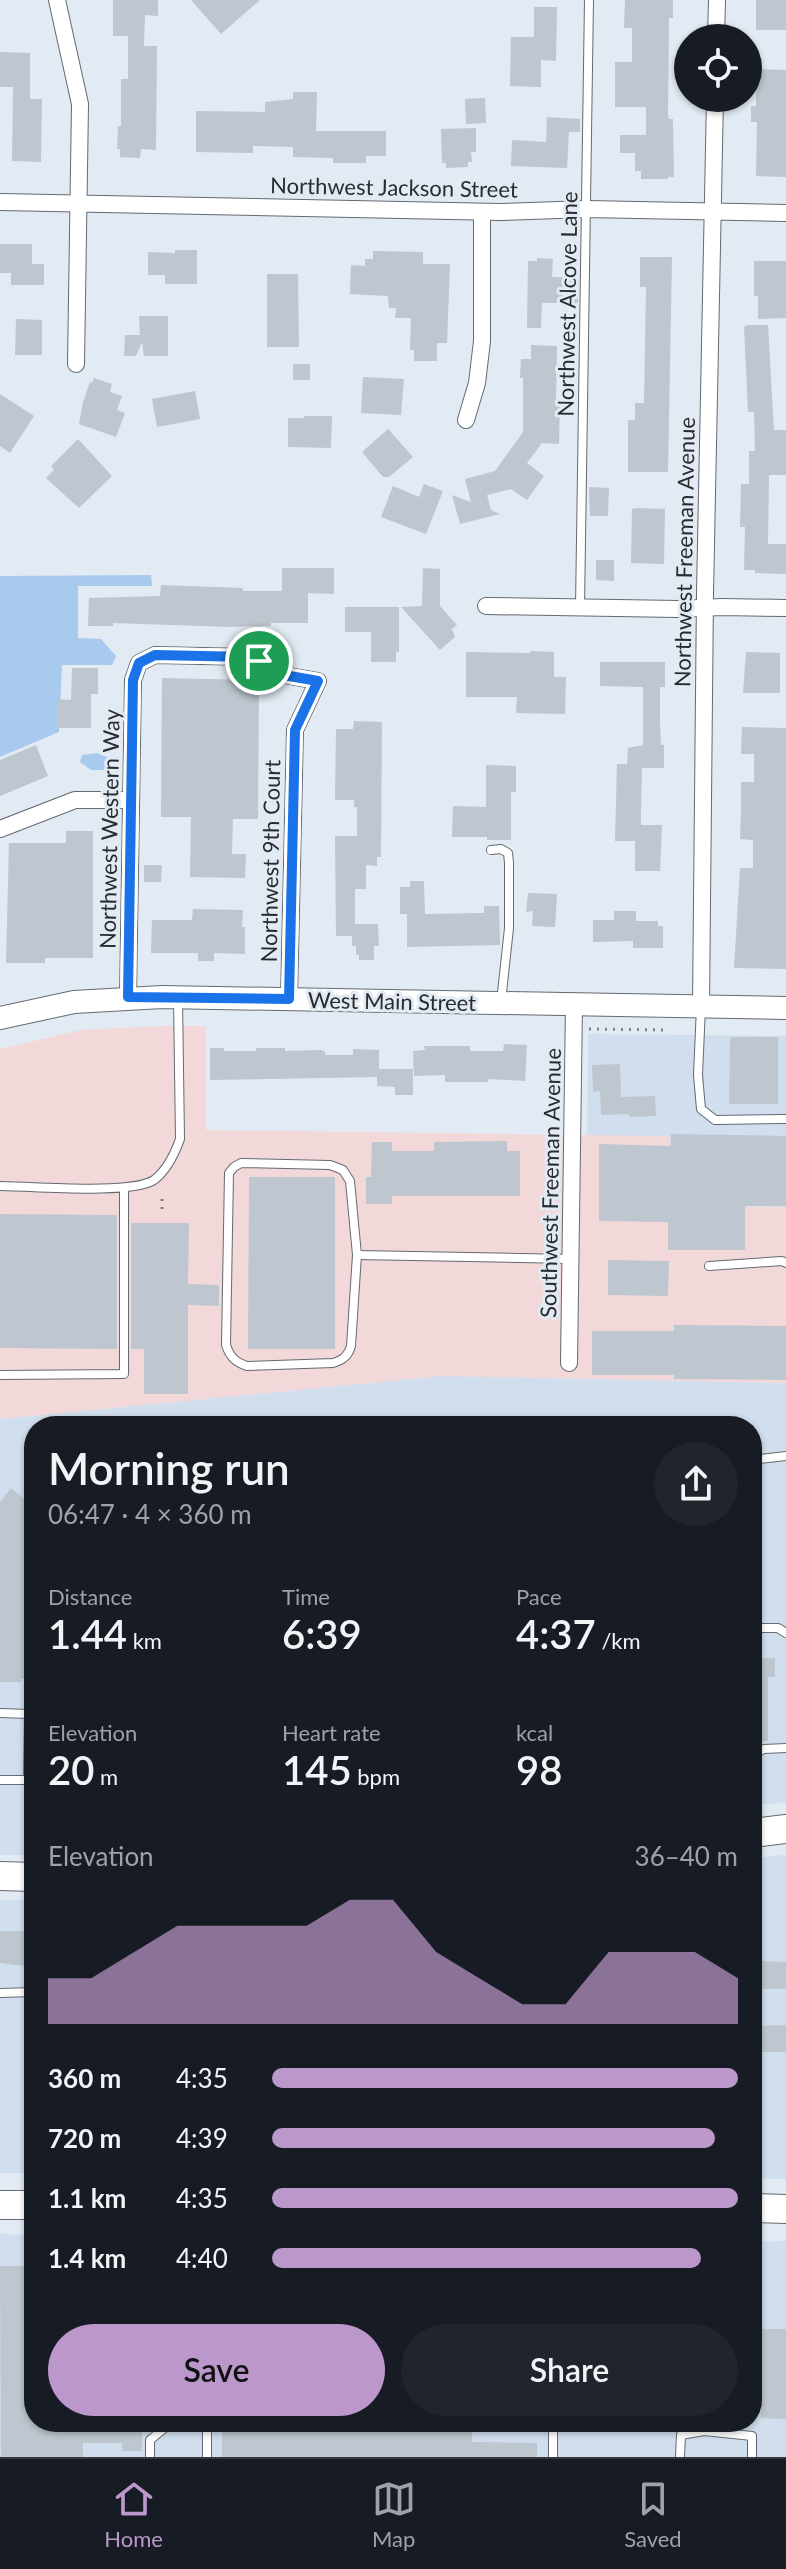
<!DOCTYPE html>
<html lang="en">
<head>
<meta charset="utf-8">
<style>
	:root { --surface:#171b24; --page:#20242c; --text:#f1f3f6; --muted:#9ea1a6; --line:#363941; --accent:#bc97cb }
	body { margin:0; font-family:Lato,sans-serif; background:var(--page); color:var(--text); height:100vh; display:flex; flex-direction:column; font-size:30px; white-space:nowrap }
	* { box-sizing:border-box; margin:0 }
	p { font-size:26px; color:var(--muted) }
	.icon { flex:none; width:44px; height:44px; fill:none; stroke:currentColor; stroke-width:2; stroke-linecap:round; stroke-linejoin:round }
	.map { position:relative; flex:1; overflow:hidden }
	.details { position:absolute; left:24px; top:1416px; width:738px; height:1016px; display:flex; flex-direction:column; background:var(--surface); border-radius:32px; box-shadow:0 2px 6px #0004 }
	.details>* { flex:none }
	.tools { position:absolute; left:674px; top:24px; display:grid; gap:16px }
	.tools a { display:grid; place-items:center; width:88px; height:88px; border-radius:50%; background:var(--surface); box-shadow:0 2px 6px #0004; font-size:40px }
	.pin { position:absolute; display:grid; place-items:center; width:68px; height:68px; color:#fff; margin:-34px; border:4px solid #fff; border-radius:50%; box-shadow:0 2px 8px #0007 }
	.round { display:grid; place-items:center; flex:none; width:84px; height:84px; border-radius:42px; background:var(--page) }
	.head { display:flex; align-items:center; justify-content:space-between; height:136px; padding:0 24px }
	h1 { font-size:44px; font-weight:600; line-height:60px }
	.figures { display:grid; grid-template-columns:repeat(3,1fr); gap:12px; height:136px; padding:8px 24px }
	.figures div { display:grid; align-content:center }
	.figures b { font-size:40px; font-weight:600 }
	.figures small { font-size:22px; font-weight:400 }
	.figures p { font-size:22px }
	.chart { height:224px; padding:16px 24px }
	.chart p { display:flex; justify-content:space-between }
	.chart svg { width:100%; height:144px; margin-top:8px; fill:var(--accent); opacity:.7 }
	.button { display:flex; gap:16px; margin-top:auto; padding:16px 24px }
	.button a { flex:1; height:92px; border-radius:48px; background:var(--accent); color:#111; font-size:32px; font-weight:600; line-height:92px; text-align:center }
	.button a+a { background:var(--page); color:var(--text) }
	ul { padding:0 24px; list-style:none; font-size:26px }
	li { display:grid; grid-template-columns:128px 96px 1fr; align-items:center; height:60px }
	li i { height:20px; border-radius:10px; background:var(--accent) }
	.dock { display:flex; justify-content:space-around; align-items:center; height:112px; border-top:2px solid var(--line); background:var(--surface); font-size:22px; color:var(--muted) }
	.dock a { display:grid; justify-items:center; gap:4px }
	.dock .current { color:var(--accent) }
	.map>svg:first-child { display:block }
	.built { fill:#d1deed }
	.industrial { fill:#f3d8d9 }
	.green { fill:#a8caee }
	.building { fill:#bec6cf }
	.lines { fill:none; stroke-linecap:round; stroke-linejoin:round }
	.lane-casing { stroke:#636a72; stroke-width:10 }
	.street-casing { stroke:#636a72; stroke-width:18 }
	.secondary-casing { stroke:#636a72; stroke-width:24 }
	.highway-casing { stroke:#636a72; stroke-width:30 }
	.path { stroke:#7d8288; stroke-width:3; stroke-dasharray:2 6; stroke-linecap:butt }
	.lane { stroke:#fff; stroke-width:8 }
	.street { stroke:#fff; stroke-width:16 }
	.secondary { stroke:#fff; stroke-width:22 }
	.highway { stroke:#fff; stroke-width:28 }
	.route-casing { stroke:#fff; stroke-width:16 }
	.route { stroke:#1a73e8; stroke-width:10 }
	.labels { text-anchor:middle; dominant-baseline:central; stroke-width:6; stroke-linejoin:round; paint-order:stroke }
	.street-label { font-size:22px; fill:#292c2f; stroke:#e2eaf3 }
</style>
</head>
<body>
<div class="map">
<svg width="786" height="2457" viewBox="0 0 786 2457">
	<rect width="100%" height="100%" fill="#e2eaf3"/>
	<g class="built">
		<polygon points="588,1034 786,1036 786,1207 670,1206 587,1135"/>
		<polygon points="442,1376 786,1383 786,1802 752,1806 752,1426 34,1426 34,1855 0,1855 0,1419"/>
		<polygon points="786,1855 786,2179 752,2179 752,1858"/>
		<rect x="0" y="1900" width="34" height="273"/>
		<polygon points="0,2234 34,2235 34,2422 752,2422 752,2242 786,2241 786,2457 0,2457"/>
	</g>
	<polygon class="industrial" points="162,1026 206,1026 206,1130 670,1136 670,1206 786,1207 786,1383 442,1376 0,1419 0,1049 81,1030"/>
	<g class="green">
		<polygon points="151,575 152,586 78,586 78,638 101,639 116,656 112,665 62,665 59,732 0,757 0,576"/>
		<polygon points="97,753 107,757 109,770 91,770 80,762 82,755"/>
	</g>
	<g class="building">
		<polygon points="113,0 158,0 158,16 145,15 144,46 157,46 156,150 141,149 140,158 120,157 120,149 117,149 118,126 121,126 121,79 128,79 128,36 113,36"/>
		<polygon points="191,0 260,0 221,34"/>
		<polygon points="625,0 673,0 673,18 669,18 668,114 669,119 673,119 674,177 668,177 668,179 641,179 641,171 635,171 635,153 620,153 620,135 646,135 646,107 615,107 615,62 632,62 632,28 624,28"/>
		<rect x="756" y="0" width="30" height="30"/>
		<polygon points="534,7 557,7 556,61 541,60 541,87 510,86 511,37 534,37"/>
		<polygon points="0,52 30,53 30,99 42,99 41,162 12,161 13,87 0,87"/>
		<polygon points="756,69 786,70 786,177 756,176 757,122 751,122 751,106 756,106"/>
		<polygon points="293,92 317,92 316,131 386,131 386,156 366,156 366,163 333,163 333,158 293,157 293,147 253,146 253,153 196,152 196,111 265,112 265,102 293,99"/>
		<polygon points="485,98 486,123 466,124 465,99"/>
		<polygon points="547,117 580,119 580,132 569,132 567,168 511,166 512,140 546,142"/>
		<polygon points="476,128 476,152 471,152 472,162 468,162 468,167 446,168 446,163 442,163 441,129"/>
		<polygon points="0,244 32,244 32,264 44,264 44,285 11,285 11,273 0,273"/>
		<polygon points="175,250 197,250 197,284 165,284 165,275 148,275 148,252 175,253"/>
		<polygon points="373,251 423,252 423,264 450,264 447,343 437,343 437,361 414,361 414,350 410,350 411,318 395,318 396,308 389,308 388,296 350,294 351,265 365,266 365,259 373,259"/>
		<polygon points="640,257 672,257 668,472 628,472 628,420 635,420 635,403 644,403 646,287 640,287"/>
		<polygon points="537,258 553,259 552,277 578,278 578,303 542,303 541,328 527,328 528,261 537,261"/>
		<polygon points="754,261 786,261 786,318 758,319 758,296 754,296"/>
		<polygon points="267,274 298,274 299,347 267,347"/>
		<polygon points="139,316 168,316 168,356 144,356 142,342 136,356 124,356 125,335 140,335"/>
		<polygon points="16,319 42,320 42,355 15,355"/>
		<polygon points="747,325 768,325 774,430 786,430 786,475 769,475 768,544 786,544 786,574 755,573 755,570 744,570 745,527 740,527 741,484 749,484 749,451 755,451 754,412 748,412 744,327"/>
		<polygon points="531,345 557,346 556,402 560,402 559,444 542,443 527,463 544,476 527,500 511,489 487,495 491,510 500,514 460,524 452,495 471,502 465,479 495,471 523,432 523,378 520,378 521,359 531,359"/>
		<rect x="293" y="364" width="17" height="16"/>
		<polygon points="363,377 404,379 401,415 361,413"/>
		<polygon points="94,378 112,384 110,392 122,396 117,410 125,413 116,437 79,424 83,402 90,382 92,383"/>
		<polygon points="195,391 200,419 157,427 152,399"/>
		<polygon points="0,394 34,416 10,453 0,446"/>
		<polygon points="304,416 332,416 331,448 288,447 288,418 304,418"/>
		<polygon points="388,429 413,457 389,477 383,477 362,452"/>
		<polygon points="78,439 112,476 79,508 46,478 54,470 51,466"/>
		<polygon points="424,484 443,491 426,534 381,517 393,486 419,497"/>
		<polygon points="589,487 609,488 608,516 590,516"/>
		<polygon points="637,508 665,509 664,564 631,563 632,509"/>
		<polygon points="596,560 614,560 614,581 596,580"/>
		<polygon points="282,568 334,568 334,594 308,593 308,623 271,623 271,626 230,627 113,623 113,626 88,626 89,598 160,596 161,585 243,588 243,591 282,591"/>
		<polygon points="423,568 440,569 440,606 457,625 452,629 455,637 440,650 401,607 422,606"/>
		<polygon points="345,607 399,607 399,652 396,652 396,662 371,662 371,632 345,632"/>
		<polygon points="530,651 554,652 554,677 566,677 565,714 516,713 517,697 466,697 466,652 530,653"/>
		<polygon points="746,652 780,653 780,693 743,693"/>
		<polygon points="600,662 665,662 665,687 660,687 660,722 661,745 664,745 664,768 642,768 641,809 641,825 662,825 660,871 635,871 635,841 615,841 617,764 627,764 628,748 643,745 643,687 600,686"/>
		<polygon points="72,668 98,668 98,694 91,694 91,728 57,728 57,699 71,700"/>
		<polygon points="162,678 256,680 256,683 259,683 258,819 233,819 232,854 246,854 245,878 190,877 191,817 161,817"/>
		<polygon points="354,721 382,722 381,857 377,857 377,866 366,865 366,889 355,889 355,924 378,924 379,946 374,946 374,960 359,960 359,955 356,955 356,946 352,946 352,936 336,936 335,836 357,836 357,807 354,807 354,800 335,800 336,729 353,729"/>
		<polygon points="742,727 786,728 786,969 734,968 740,868 753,868 753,840 740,839 741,809 741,782 754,782 754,754 741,754"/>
		<polygon points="36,745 48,776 0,796 0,760"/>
		<polygon points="486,765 516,766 516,792 511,792 511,840 487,840 487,837 452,837 453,806 486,807"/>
		<polygon points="66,831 93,831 93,958 45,958 45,963 6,963 9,843 66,843"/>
		<polygon points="144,865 162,865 161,882 144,882"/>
		<polygon points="410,881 424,881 425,914 484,913 484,906 499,906 500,945 407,947 407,914 400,914 400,887 410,887"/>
		<polygon points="528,893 557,894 555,927 532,926 533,911 526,912"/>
		<polygon points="193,909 243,910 242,927 245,927 245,954 214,953 214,961 198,961 198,953 151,953 152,920 192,920"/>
		<polygon points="614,911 636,911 636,921 658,921 658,926 663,926 663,948 633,948 633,941 593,942 593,920 614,920"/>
		<polygon points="730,1037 778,1037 778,1104 729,1104"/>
		<polygon points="504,1044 527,1045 525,1081 488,1079 488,1082 445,1082 445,1075 414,1076 413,1051 425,1050 424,1046 470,1046 470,1051 503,1051"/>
		<polygon points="210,1048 224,1048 224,1051 256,1051 256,1048 285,1048 285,1051 321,1050 325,1052 325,1055 353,1055 353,1049 379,1050 379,1069 413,1069 413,1095 395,1095 395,1087 377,1086 377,1077 210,1080"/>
		<polygon points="620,1064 621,1097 655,1096 656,1116 629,1117 629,1114 601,1115 600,1091 593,1092 592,1065"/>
		<polygon points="671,1134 786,1136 786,1206 745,1206 745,1250 668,1250 668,1222 599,1221 599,1144 671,1146"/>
		<polygon points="507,1141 507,1151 520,1151 520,1196 392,1196 392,1204 366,1204 366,1177 371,1177 372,1142 392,1142 392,1151 434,1151 434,1142"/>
		<polygon points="249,1177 335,1177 335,1349 248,1349"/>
		<polygon points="0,1214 117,1215 117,1349 0,1348"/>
		<polygon points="131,1223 189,1223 188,1284 219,1285 219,1306 188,1305 188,1394 144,1394 144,1349 131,1349"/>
		<polygon points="608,1260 669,1261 668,1296 608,1295"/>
		<polygon points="674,1325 786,1326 786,1380 674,1379 674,1375 592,1375 592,1331 674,1331"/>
		<polygon points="11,1488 34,1507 34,1679 21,1679 21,1682 0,1682 0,1502"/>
		<polygon points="752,1658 775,1658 775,1677 768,1677 768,1741 752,1741"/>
		<polygon points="0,1931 34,1931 34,1967 0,1963"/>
		<polygon points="752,1961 786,1962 786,1989 752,1989"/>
		<polygon points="786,2025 786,2052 752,2052 752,2026"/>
		<polygon points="0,2266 34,2266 34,2422 142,2422 142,2451 122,2451 122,2443 83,2443 83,2457 1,2457"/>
		<polygon points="761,2329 786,2329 786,2419 761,2418"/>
		<polygon points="222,2422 472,2422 472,2442 537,2443 537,2457 222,2457"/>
	</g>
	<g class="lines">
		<g class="lane-casing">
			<g id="lane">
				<polyline points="580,607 589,0"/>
				<polyline points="491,850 501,849 508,853 509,863 509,928 501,1002"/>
				<polyline points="701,1007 698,1075 701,1109 715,1120 786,1119"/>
				<path d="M241 1163 330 1165 343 1170 350 1181 357 1255 351 1346C348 1356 343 1360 333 1363L247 1366C235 1362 230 1357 226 1345L229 1173 234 1167Z"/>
				<path d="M0 1186C31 1186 131 1195 154 1180 166 1171 175 1153 180 1139L178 998"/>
				<polyline points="357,1255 570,1259"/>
				<polyline points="709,1266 782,1261 786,1263"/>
				<polyline points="0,1375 124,1374 124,1188"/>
				<polyline points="752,1460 786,1456"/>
				<polyline points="752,1628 778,1628 786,1633"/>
				<polyline points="0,1713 29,1714 28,1780 0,1780"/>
				<polyline points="752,1755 764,1749 786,1748"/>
				<polyline points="0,1993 34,1992"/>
				<polyline points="34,2016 31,2016 31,2159 34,2159"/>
				<polyline points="150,2457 150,2440 167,2426 189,2422"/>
				<polyline points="207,2457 207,2422"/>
				<polyline points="553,2457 553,2422"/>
				<polyline points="680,2457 681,2435 704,2431 752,2436 752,2457"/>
			</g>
		</g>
		<g class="street-casing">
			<g id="street">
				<polyline points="57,0 80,104 76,364"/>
				<polyline points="716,38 717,0"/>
				<polyline points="0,202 500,212 587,209 786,213"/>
				<polyline points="466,420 477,383 482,341 482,212"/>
				<polyline points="486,606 678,609 722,607 786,608"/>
				<polyline points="0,829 75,800 131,800"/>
				<polyline points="128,997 133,680 139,663 155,655 249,657 278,674 318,681 295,730 289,999"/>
				<polyline points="701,1006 705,593 715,98"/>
				<polyline points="569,1363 574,1004"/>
			</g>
		</g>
		<g class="secondary-casing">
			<polyline id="secondary" points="0,1018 74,1002 162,997 786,1008"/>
		</g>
		<g class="highway-casing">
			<g id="highway">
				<polyline points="752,1833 786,1829"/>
				<polyline points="0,1876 34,1877"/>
				<polyline points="0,2205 34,2205"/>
				<polyline points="752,2208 786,2209"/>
			</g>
		</g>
		<g class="path">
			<polyline points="589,1029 669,1030"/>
			<polyline points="162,1199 162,1215"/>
		</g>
		<use href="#lane" class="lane"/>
		<use href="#street" class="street"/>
		<use href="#secondary" class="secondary"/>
		<use href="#highway" class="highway"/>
	</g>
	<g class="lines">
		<g class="route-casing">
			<polygon id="route" points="155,655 249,657 259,661 278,674 318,681 295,730 289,999 128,997 133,680 139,663"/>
		</g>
		<use href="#route" class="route"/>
	</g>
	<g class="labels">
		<g class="street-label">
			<text transform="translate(394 187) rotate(1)">Northwest Jackson Street</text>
			<text transform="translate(567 304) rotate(-89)">Northwest Alcove Lane</text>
			<text transform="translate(684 552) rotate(-89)">Northwest Freeman Avenue</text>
			<text transform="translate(109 829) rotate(-89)">Northwest Western Way</text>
			<text transform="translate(270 861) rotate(-89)">Northwest 9th Court</text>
			<text transform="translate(392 1001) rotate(1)">West Main Street</text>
			<text transform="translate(550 1183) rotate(-89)">Southwest Freeman Avenue</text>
		</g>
	</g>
</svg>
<div class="tools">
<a><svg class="icon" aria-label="locate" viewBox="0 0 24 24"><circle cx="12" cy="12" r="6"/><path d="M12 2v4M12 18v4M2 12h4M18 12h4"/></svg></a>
</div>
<div class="pin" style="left:259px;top:661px;background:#1e9e55"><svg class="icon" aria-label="arrive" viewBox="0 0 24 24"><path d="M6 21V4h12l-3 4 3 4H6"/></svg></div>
<section class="details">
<div class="head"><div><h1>Morning run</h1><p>06:47 · 4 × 360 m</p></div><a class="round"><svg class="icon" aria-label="share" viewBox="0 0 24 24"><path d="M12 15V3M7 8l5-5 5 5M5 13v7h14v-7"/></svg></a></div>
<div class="figures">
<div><p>Distance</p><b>1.44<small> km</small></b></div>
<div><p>Time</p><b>6:39</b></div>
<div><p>Pace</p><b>4:37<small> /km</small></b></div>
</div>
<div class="figures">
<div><p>Elevation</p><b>20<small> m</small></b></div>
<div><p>Heart rate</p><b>145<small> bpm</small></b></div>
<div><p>kcal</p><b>98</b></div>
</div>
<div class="chart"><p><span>Elevation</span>36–40 m</p>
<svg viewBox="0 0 160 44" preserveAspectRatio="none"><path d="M0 44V30L10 30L20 22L30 14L40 14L50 14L60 14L70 6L80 6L90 22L100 30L110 38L120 38L130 22L140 22L150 22L160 30V44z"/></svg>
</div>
<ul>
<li><b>360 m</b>4:35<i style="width:100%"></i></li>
<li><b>720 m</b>4:39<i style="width:95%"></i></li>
<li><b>1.1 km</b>4:35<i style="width:100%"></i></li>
<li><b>1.4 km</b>4:40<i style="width:92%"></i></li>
</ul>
<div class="button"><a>Save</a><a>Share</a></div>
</section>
</div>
<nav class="dock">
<a class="current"><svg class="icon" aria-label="home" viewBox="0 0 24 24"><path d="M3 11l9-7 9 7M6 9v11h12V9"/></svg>Home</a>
<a><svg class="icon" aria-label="map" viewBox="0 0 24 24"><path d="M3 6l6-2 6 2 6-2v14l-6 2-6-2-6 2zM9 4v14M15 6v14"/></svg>Map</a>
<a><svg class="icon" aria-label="saved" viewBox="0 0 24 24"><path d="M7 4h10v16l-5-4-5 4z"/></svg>Saved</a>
</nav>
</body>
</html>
